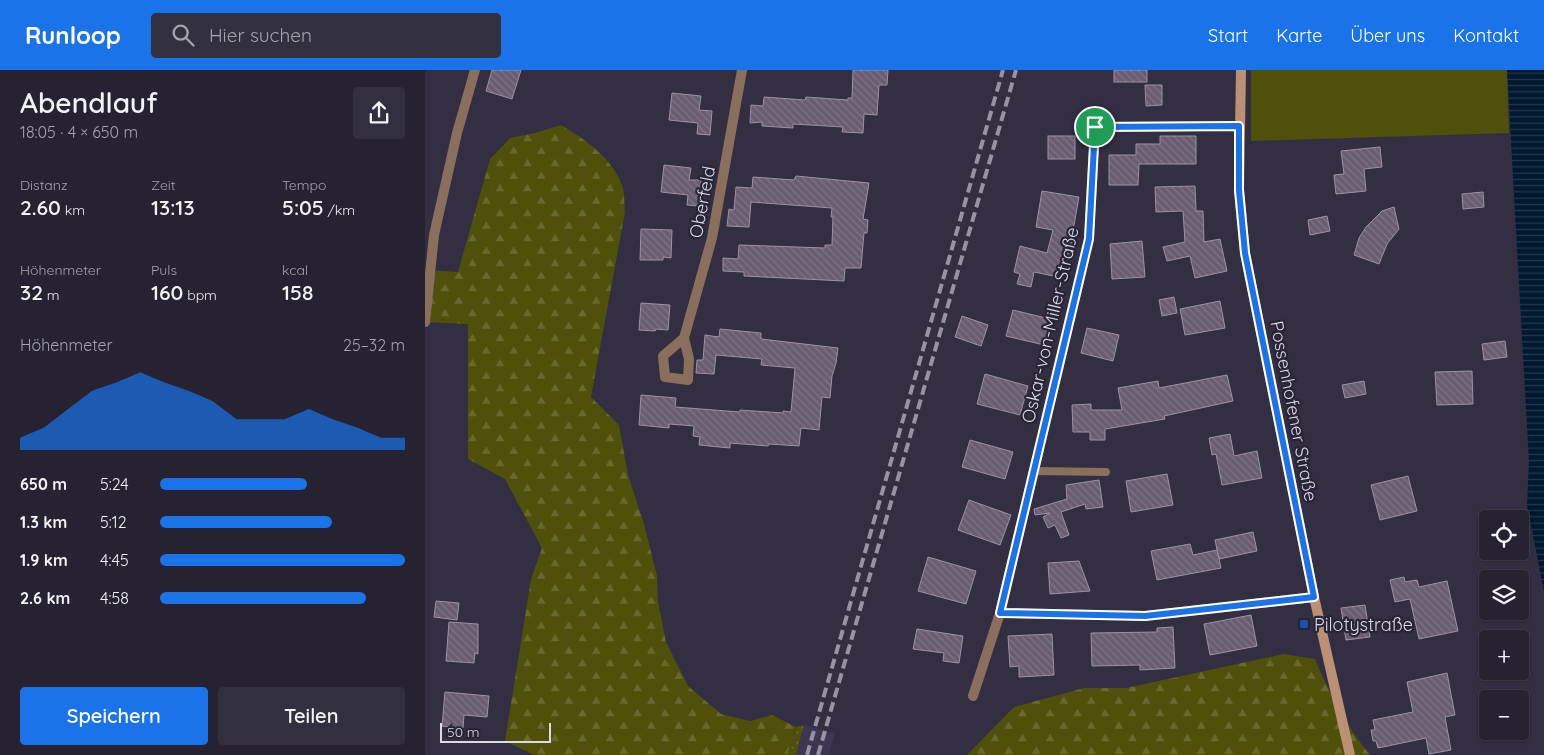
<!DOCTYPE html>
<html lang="de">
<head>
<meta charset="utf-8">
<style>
	:root { --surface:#262232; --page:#322f3e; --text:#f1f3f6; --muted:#a4a4ac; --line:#423f4d; --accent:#1a73e8 }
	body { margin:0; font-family:Quicksand,sans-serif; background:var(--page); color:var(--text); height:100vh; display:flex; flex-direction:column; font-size:19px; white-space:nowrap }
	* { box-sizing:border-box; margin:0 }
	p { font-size:16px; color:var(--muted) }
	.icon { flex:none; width:28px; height:28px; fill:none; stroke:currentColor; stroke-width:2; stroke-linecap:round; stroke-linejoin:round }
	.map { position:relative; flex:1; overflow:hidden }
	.drawer { display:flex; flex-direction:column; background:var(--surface); width:425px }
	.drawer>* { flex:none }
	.fabs { position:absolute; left:1054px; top:440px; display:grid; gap:10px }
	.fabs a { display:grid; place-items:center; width:50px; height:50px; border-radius:5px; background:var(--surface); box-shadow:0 1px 4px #0004,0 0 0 1px var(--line); font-size:25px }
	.scale { position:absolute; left:15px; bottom:12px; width:111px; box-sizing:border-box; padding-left:5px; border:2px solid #dbd9e6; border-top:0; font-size:14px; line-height:18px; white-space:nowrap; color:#dbd9e6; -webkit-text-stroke:4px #292538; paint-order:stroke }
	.pin { position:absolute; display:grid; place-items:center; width:42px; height:42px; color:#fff; margin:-21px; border:2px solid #fff; border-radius:50%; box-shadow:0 1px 5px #0007 }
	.round { display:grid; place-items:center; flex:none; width:52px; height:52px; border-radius:5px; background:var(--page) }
	.headline { display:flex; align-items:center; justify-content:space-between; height:85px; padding:0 20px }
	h1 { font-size:28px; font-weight:600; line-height:38px }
	.figures { display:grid; grid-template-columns:repeat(3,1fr); gap:8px; height:85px; padding:5px 20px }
	.figures div { display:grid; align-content:center }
	.figures b { font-size:21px; font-weight:600 }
	.figures small { font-size:14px; font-weight:400 }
	.figures p { font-size:14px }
	.chart { height:140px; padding:10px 20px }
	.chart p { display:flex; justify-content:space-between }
	.chart svg { width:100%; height:90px; margin-top:5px; fill:var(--accent); opacity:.7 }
	.button { display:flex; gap:10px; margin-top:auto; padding:10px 20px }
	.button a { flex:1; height:58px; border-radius:5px; background:var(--accent); color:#fff; font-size:20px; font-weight:600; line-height:58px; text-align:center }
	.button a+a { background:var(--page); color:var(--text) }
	ul { padding:0 20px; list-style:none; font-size:16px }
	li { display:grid; grid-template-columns:80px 60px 1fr; align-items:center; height:38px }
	li i { height:12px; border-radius:6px; background:var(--accent) }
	header { display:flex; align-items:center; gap:30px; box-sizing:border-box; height:70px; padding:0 25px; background:var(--accent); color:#fff }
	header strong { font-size:24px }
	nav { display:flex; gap:28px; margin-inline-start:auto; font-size:18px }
	.search { width:350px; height:45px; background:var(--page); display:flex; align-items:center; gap:12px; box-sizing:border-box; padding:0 18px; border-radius:5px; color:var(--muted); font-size:19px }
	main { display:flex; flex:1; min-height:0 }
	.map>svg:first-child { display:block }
	.built { fill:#3c3650 }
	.grass { fill:url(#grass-dots) }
	.forest { fill:url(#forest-firs) }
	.green { fill:#4f5009 }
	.water { fill:url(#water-rules) }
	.building { fill:url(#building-back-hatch); stroke:#9d91a7 }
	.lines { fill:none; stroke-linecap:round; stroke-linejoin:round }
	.service { stroke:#8b6f5d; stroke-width:8 }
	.minor { stroke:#8b6f5d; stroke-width:10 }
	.secondary { stroke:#bc9075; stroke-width:10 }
	.rail { stroke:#9693a3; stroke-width:4; stroke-dasharray:10 5; stroke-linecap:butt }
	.route-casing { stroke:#fff; stroke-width:10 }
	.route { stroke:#1a73e8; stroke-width:6 }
	.transit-dot { fill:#1a4fb4; stroke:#292538; stroke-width:2 }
	.labels { text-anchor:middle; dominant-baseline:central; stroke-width:4.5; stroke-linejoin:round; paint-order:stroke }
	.street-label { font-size:18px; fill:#dbd9e6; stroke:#292538 }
	.poi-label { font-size:18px; fill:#dbd9e6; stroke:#292538; text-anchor:start }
</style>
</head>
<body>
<header>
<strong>Runloop</strong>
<div class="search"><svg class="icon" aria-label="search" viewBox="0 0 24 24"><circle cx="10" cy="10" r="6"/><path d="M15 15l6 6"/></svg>Hier suchen</div>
<nav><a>Start</a><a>Karte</a><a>Über uns</a><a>Kontakt</a></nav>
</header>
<main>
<section class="drawer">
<div class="headline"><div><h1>Abendlauf</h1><p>18:05 · 4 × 650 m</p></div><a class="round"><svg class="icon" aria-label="share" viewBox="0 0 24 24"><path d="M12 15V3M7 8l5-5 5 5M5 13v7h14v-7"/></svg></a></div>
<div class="figures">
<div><p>Distanz</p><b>2.60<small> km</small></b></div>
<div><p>Zeit</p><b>13:13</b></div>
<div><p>Tempo</p><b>5:05<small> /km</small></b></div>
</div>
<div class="figures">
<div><p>Höhenmeter</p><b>32<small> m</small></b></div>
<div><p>Puls</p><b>160<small> bpm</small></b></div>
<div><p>kcal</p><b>158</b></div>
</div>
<div class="chart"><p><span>Höhenmeter</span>25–32 m</p>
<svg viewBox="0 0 160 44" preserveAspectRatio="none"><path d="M0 44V38L10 33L20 24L30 15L40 11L50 6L60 11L70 15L80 20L90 29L100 29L110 29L120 24L130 29L140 33L150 38L160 38V44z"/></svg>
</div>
<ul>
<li><b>650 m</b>5:24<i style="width:60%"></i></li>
<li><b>1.3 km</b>5:12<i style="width:70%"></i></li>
<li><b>1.9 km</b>4:45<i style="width:100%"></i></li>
<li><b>2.6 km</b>4:58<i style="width:84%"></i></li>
</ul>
<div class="button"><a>Speichern</a><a>Teilen</a></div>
</section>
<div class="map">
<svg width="1119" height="685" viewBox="0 0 1119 685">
	<defs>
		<pattern id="grass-dots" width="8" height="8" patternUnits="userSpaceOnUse" patternTransform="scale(1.25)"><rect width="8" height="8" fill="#4f5009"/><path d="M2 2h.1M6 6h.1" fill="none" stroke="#68692d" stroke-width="1.8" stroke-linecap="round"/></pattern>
		<pattern id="forest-firs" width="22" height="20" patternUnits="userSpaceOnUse" patternTransform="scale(1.25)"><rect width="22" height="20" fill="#4f5009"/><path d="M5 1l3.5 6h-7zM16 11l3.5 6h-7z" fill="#68692d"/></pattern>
		<pattern id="water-rules" width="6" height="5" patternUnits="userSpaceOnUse" patternTransform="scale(1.25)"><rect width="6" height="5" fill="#001830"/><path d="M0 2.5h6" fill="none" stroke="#25394e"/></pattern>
		<pattern id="building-back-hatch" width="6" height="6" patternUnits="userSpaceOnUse" patternTransform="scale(1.25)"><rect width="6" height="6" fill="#695d72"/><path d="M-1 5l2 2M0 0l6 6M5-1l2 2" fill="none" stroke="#7e7486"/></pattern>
	</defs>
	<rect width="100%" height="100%" fill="#332e42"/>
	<polygon class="built" points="379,655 410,663 404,685 371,685"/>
	<polygon class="grass" points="379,655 371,685 362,685 371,657"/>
	<g class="forest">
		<path d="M136 55C160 69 187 88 197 115 200 123 199 134 200 142L166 327 194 355 203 405 219 454 232 506 233 532 241 572 263 616 296 644 325 651 347 645 371 657 362 685H109L80 671 106 509 117 478 80 409 43 389V254L0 252V200L33 202 65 89 85 68 110 63Z"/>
		<path d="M859 584 890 589C904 623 921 656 945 685H542L589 637 659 618H701Z"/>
	</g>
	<polygon class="green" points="826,0 1082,0 1084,63 826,71"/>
	<polygon class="water" points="1082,0 1119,0 1119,522 1102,435 1104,392"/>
	<g class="building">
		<polygon points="67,0 96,0 87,29 61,21"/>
		<polygon points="428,0 463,0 462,15 454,15 452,45 439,44 438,63 417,62 418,57 368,54 368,58 337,56 337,52 325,53 326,35 338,36 339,27 380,30 381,27 423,30 423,28 427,28"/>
		<rect x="689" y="0" width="33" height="12"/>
		<polygon points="720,15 737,15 737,35 721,36"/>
		<polygon points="247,23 276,26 274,40 287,41 285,65 272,64 273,53 244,50"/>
		<rect x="623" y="66" width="27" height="23"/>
		<polygon points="735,66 771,66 771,94 714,94 713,115 684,115 684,85 711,85 711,74 735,74"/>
		<polygon points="955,77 957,97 939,99 941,121 911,124 909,105 919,104 916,81"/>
		<polygon points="239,95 266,98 264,110 276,110 274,136 262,135 263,125 236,122"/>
		<polygon points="371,106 444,113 438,149 443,150 442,163 439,163 436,198 420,198 419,211 319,206 319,202 298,201 298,188 313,189 314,175 400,178 400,175 407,175 408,147 406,147 407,138 326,132 324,157 302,156 304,139 309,140 311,117 327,118 328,107 369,110"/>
		<polygon points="770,116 771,141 778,141 779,172 795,169 802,201 770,208 765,186 742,191 738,177 760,172 758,141 731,142 730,117"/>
		<polygon points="617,121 654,127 646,172 649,173 645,189 638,188 633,207 609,202 606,217 592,214 595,204 589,202 595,176 622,183 628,160 611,157"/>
		<polygon points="1058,122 1059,137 1038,139 1037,124"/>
		<polygon points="969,137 974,159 962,174 954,194 929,185 934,168 941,157 957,141"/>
		<polygon points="902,146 905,161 885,165 883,150"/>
		<polygon points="216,159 247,160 246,188 238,187 238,190 215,190"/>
		<polygon points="717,171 720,207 687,209 685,174"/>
		<polygon points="749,227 752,243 737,246 734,230"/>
		<polygon points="795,231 800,258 760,265 755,239"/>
		<polygon points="216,233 245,235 243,260 231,259 230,261 214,260"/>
		<polygon points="588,240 625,249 619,275 581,266"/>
		<polygon points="537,246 563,255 556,276 530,267"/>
		<polygon points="662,258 694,265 688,291 656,283"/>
		<polygon points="295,259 336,263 336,269 413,278 411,293 407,306 405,328 397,327 394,360 376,358 374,376 344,374 343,376 305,373 305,378 274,375 275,367 268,366 269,356 244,354 244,358 214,355 216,325 251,328 250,337 315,342 315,340 358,343 358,341 366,342 370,298 336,295 337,289 291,285 289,304 271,303 272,290 278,290 280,265 294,267"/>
		<polygon points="1080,271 1082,287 1059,290 1057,274"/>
		<polygon points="1047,301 1048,334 1012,335 1010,302"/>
		<polygon points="560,304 603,316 595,345 552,334"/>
		<polygon points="802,305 808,331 739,346 740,349 680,359 680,370 665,370 665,362 648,362 647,335 666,334 666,340 697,340 693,318 733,311 734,318"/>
		<polygon points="939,311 941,324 920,328 917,315"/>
		<polygon points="805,364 809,386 832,381 837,408 797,415 791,384 787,385 784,368"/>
		<polygon points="545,370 588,382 580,409 537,397"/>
		<polygon points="742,404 748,435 706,442 701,411"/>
		<polygon points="983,406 992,441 955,450 946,415"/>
		<polygon points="674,410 678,437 661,439 660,434 636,442 644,465 636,468 630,455 623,458 618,447 625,443 610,445 609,439 642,429 641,415"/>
		<polygon points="544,430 586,445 575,475 533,460"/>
		<polygon points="828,462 832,481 794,489 790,470"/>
		<polygon points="765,474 768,485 792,480 796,498 732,510 726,481"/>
		<polygon points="503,487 551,501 541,534 493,521"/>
		<polygon points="654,491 665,521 625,524 623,493"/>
		<polygon points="979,507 980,512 992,510 994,517 1022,511 1033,561 994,569 985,529 970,532 965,510"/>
		<polygon points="11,531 34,533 32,550 9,547"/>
		<polygon points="940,535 945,567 921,570 916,538"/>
		<polygon points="826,545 832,576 785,585 779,554"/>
		<polygon points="24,552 53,554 53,584 50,583 49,593 21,591"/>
		<polygon points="748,557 750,598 715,600 715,595 667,596 666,563 732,562 732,558"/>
		<polygon points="492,559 538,566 534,593 518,591 519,583 488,579"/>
		<polygon points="627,564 629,605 594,607 594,596 585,597 583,566"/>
		<polygon points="1022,603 1030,645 1020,647 1026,680 1004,684 1001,668 953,678 951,671 948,671 946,660 950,660 948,650 988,642 982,612"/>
		<polygon points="20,622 64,626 62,647 39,645 38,658 17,656"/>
	</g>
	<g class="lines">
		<polyline class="service" points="609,401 681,402"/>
		<g class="minor">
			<polyline points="0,252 9,165 32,63 50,0"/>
			<polyline points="259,268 238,286 240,307 263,310 264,289 259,268 287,168 317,0"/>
			<polyline points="575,543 720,546 889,527"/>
			<polyline points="548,626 575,543 664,169 670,57 814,56"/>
		</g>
		<polyline class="secondary" points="816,0 814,120 820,183 889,527 925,685"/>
		<g class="rail">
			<polyline points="382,685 578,0"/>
			<polyline points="393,685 591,0"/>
		</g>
	</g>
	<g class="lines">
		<g class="route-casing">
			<polygon id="route" points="814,56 814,120 820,183 889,527 720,546 575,543 664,169 670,57"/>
		</g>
		<use href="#route" class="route"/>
	</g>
	<rect class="transit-dot" x="874" y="549" width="10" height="10" rx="2.5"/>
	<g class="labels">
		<g class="street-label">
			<text transform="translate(277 132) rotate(-79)">Oberfeld</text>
			<text transform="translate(625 255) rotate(-77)">Oskar-von-Miller-Straße</text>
			<text transform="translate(869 341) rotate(79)">Possenhofener Straße</text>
		</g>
		<g class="poi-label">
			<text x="889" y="554">Pilotystraße</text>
		</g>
	</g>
</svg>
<div class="fabs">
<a><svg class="icon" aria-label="locate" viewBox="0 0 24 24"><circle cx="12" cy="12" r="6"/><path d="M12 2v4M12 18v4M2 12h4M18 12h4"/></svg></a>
<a><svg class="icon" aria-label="layers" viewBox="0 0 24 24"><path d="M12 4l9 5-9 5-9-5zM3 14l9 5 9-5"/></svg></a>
<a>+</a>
<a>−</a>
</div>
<div class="scale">50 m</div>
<div class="pin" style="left:670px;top:57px;background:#1e9e55"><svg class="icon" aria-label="arrive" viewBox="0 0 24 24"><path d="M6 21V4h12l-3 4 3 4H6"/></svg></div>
</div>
</main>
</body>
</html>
